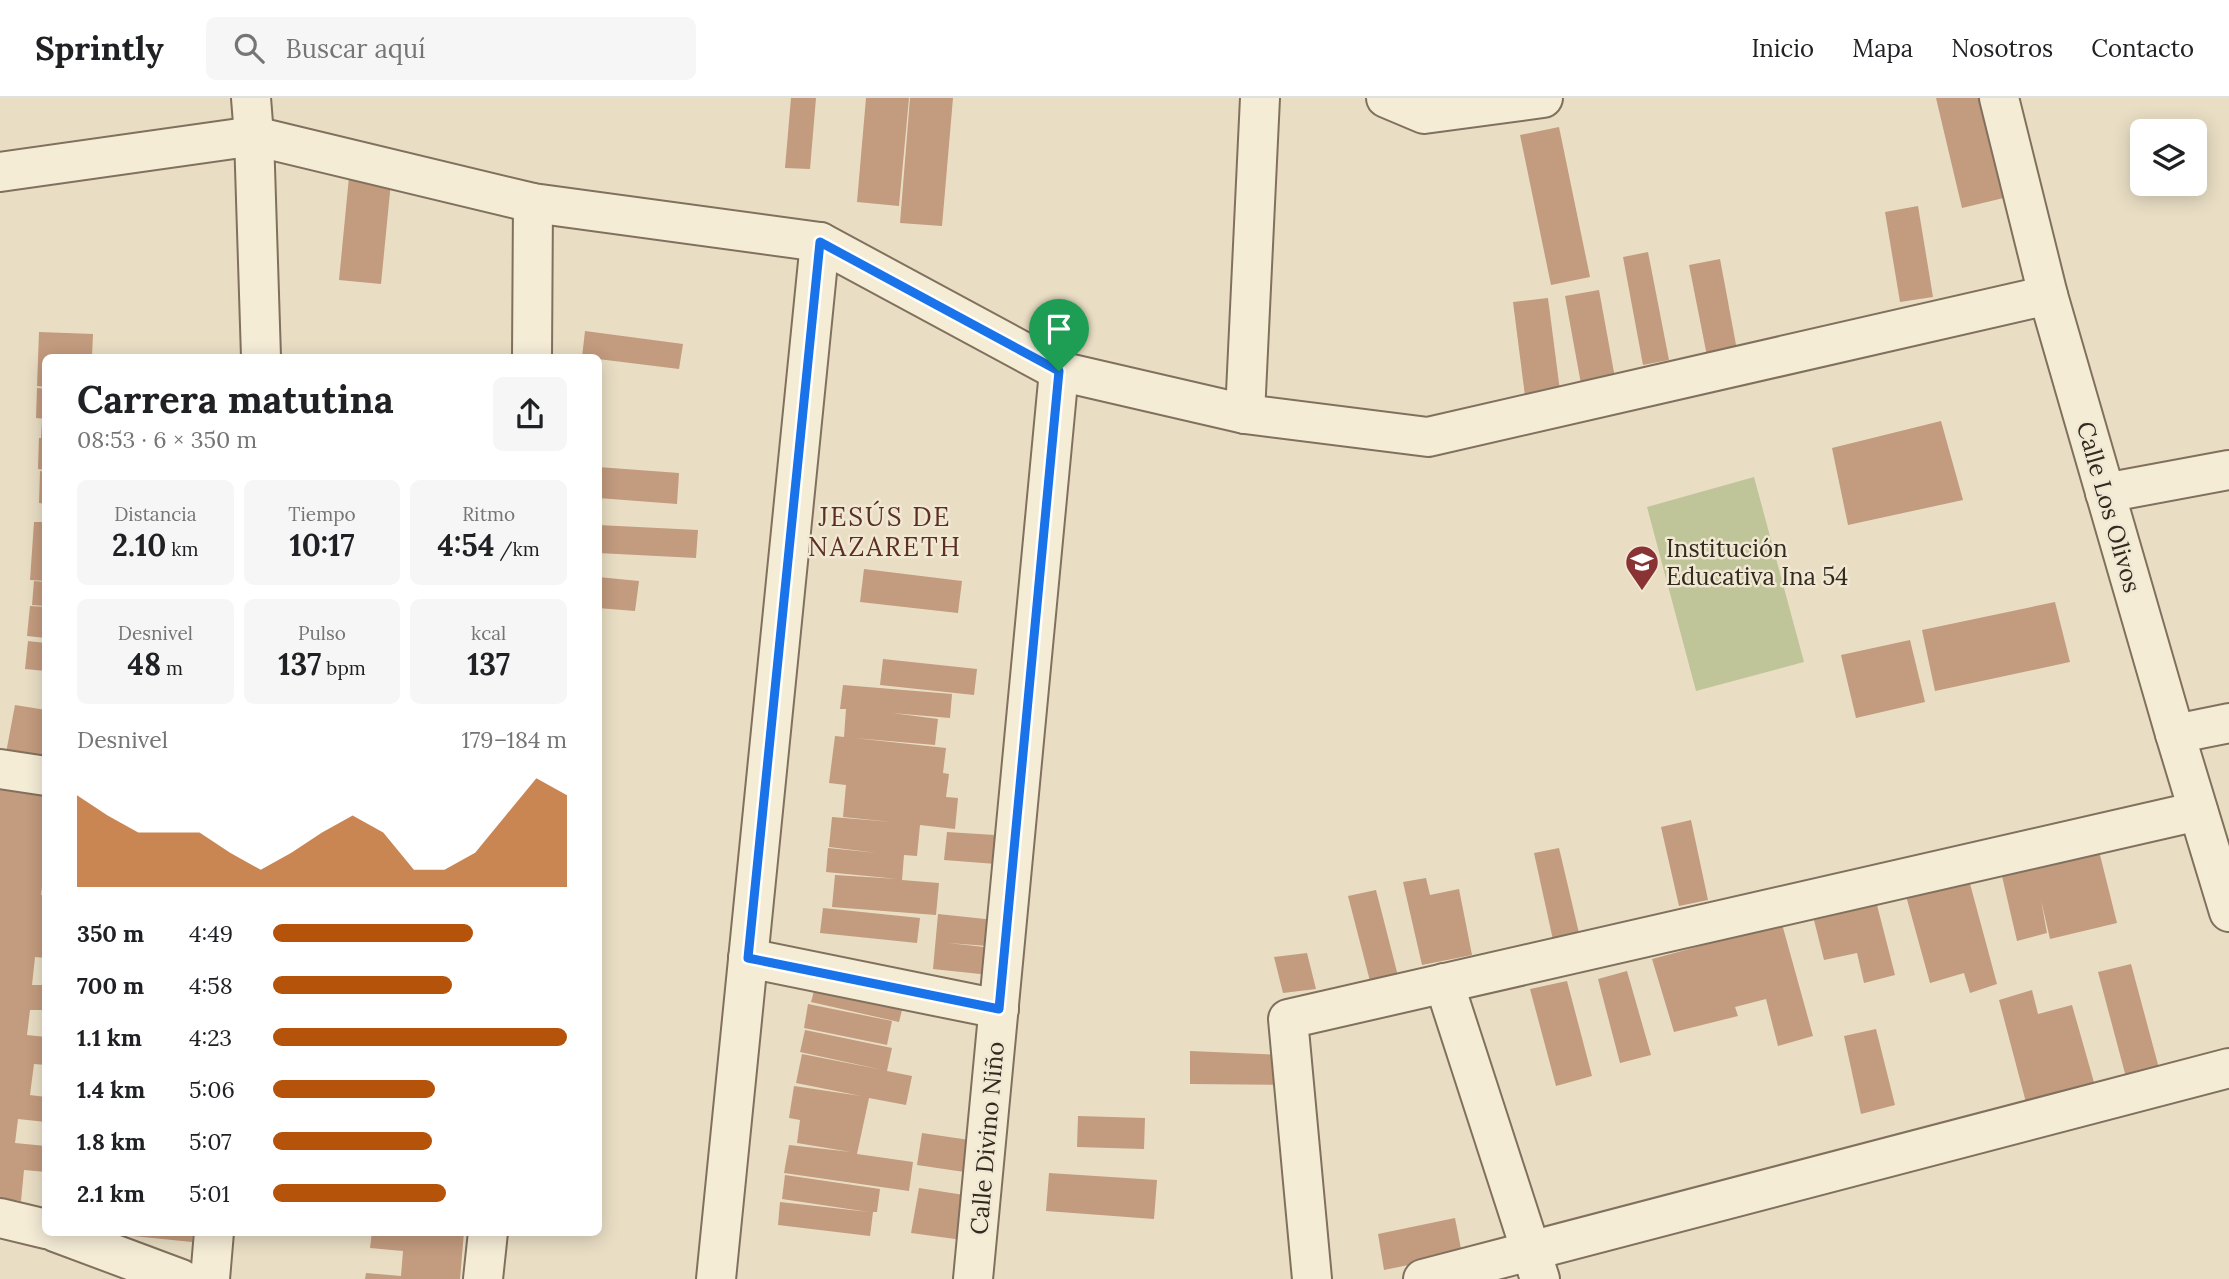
<!DOCTYPE html>
<html lang="es">
<head>
<meta charset="utf-8">
<style>
	:root { --surface:#fff; --page:#f6f6f6; --text:#202124; --muted:#757577; --line:#e0e0e0; --accent:#b45309 }
	body { margin:0; font-family:Lora,serif; background:var(--page); color:var(--text); height:100vh; display:flex; flex-direction:column; font-size:26px; white-space:nowrap }
	* { box-sizing:border-box; margin:0 }
	p { font-size:23px; color:var(--muted) }
	.icon { flex:none; width:38px; height:38px; fill:none; stroke:currentColor; stroke-width:2; stroke-linecap:round; stroke-linejoin:round }
	.map { position:relative; flex:1; overflow:hidden }
	.details { position:absolute; left:42px; top:256px; width:560px; height:882px; display:flex; flex-direction:column; background:var(--surface); border-radius:10px; box-shadow:0 4px 18px #0003 }
	.details>* { flex:none }
	.tools { position:absolute; left:2130px; top:21px; display:grid; gap:14px }
	.tools a { display:grid; place-items:center; width:77px; height:77px; border-radius:10px; background:var(--surface); box-shadow:0 4px 18px #0003; font-size:35px }
	.pin { position:absolute; display:grid; place-items:center; width:60px; height:60px; color:#fff; margin:-72px -30px; border-radius:50% 50% 50% 0; rotate:-45deg; box-shadow:0 0 7px #0007 }
	.pin .icon { rotate:45deg }
	.round { display:grid; place-items:center; flex:none; width:74px; height:74px; border-radius:10px; background:var(--page) }
	.summary { display:flex; align-items:center; justify-content:space-between; height:119px; padding:0 35px }
	h1 { font-size:38px; font-weight:700; line-height:52px }
	.figures { display:grid; grid-template-columns:repeat(3,1fr); gap:10px; height:119px; padding:7px 35px }
	.figures div { display:grid; align-content:center; border-radius:10px; background:var(--page); text-align:center }
	.figures b { font-size:30px; font-weight:700 }
	.figures small { font-size:19px; font-weight:400 }
	.figures p { font-size:19px }
	.chart { height:196px; padding:14px 35px }
	.chart p { display:flex; justify-content:space-between }
	.chart svg { width:100%; height:126px; margin-top:7px; fill:var(--accent); opacity:.7 }
	ul { padding:0 35px; list-style:none; font-size:23px }
	li { display:grid; grid-template-columns:112px 84px 1fr; align-items:center; height:52px }
	li i { height:18px; border-radius:9px; background:var(--accent) }
	header { display:flex; align-items:center; gap:42px; box-sizing:border-box; height:98px; padding:0 35px; background:var(--surface); border-bottom:2px solid var(--line) }
	header strong { font-size:33px }
	nav { display:flex; gap:38px; margin-inline-start:auto; font-size:24px }
	.search { width:490px; height:63px; background:var(--page); display:flex; align-items:center; gap:18px; box-sizing:border-box; padding:0 24px; border-radius:10px; color:var(--muted); font-size:26px }
	.map>svg:first-child { display:block }
	.green { fill:#c0c599 }
	.building { fill:#c39b7e }
	.lines { fill:none; stroke-linecap:round; stroke-linejoin:round }
	.street-casing { stroke:#81705d; stroke-width:42 }
	.street { stroke:#f5ecd6; stroke-width:38 }
	.route-casing { stroke:#fff; stroke-width:14 }
	.route { stroke:#1a73e8; stroke-width:9 }
	.labels { text-anchor:middle; dominant-baseline:central; stroke-width:5; stroke-linejoin:round; paint-order:stroke }
	.street-label { font-size:24px; fill:#33291f; stroke:#f1e8d3 }
	.poi-label { font-size:24px; fill:#33291f; stroke:#f1e8d3; text-anchor:start }
	.neighbourhood-label { font-size:26px; letter-spacing:2px; fill:#5b2f23; stroke:#f1e8d3 }
</style>
</head>
<body>
<header>
<strong>Sprintly</strong>
<div class="search"><svg class="icon" aria-label="search" viewBox="0 0 24 24"><circle cx="10" cy="10" r="6"/><path d="M15 15l6 6"/></svg>Buscar aquí</div>
<nav><a>Inicio</a><a>Mapa</a><a>Nosotros</a><a>Contacto</a></nav>
</header>
<div class="map">
<svg width="2229" height="1181" viewBox="0 0 2229 1181">
	<rect width="100%" height="100%" fill="#e9dec4"/>
	<polygon class="green" points="1754,379 1804,564 1696,593 1647,409"/>
	<g class="building">
		<polygon points="791,0 816,0 810,71 785,70"/>
		<polygon points="866,0 909,0 899,108 857,104"/>
		<polygon points="910,0 953,0 942,128 900,125"/>
		<polygon points="1936,0 1993,0 2016,97 1962,110"/>
		<polygon points="1559,29 1590,179 1551,187 1520,37"/>
		<polygon points="349,79 391,84 381,186 339,182"/>
		<polygon points="1918,108 1933,199 1900,204 1885,114"/>
		<polygon points="1648,154 1669,262 1643,267 1623,159"/>
		<polygon points="1720,161 1737,252 1707,258 1689,167"/>
		<polygon points="1599,192 1615,280 1581,286 1565,198"/>
		<polygon points="1548,200 1560,293 1525,298 1513,204"/>
		<polygon points="585,233 683,246 679,271 598,261 598,259 582,259"/>
		<polygon points="39,234 93,236 92,259 46,259 46,289 37,288"/>
		<polygon points="37,290 46,291 46,321 36,320"/>
		<polygon points="42,322 46,322 46,372 38,371 39,340 41,340"/>
		<polygon points="1941,323 1963,402 1848,427 1832,350"/>
		<polygon points="598,369 679,375 677,406 598,400"/>
		<polygon points="40,373 46,374 46,406 39,405"/>
		<polygon points="34,424 46,424 46,483 30,482"/>
		<polygon points="598,427 698,432 696,460 598,455"/>
		<polygon points="864,471 962,483 958,515 860,504"/>
		<polygon points="598,479 639,483 635,513 598,510"/>
		<polygon points="34,483 46,484 46,508 32,507"/>
		<polygon points="2055,504 2070,564 1935,593 1922,532"/>
		<polygon points="30,508 46,509 46,540 27,538"/>
		<polygon points="1910,542 1925,604 1856,620 1841,557"/>
		<polygon points="28,543 46,545 46,573 25,571"/>
		<polygon points="883,561 977,571 974,597 880,587"/>
		<polygon points="843,587 952,596 950,620 892,615 938,621 935,647 854,640 946,650 943,675 949,676 946,699 958,700 955,731 920,727 917,758 904,757 902,782 939,785 936,817 832,809 835,777 898,781 826,774 828,750 877,755 829,749 832,719 892,724 843,719 846,687 829,685 835,638 844,639 846,611 840,611"/>
		<polygon points="15,607 46,612 46,662 6,655"/>
		<polygon points="0,686 46,690 46,757 41,797 46,798 46,860 35,859 32,887 46,887 46,912 30,912 27,937 46,939 46,967 34,966 30,997 46,999 46,1024 18,1021 15,1045 46,1048 46,1074 24,1072 21,1103 0,1101"/>
		<polygon points="1691,722 1708,802 1679,808 1661,729"/>
		<polygon points="947,734 1011,738 1009,767 944,762"/>
		<polygon points="1559,750 1579,835 1553,842 1534,755"/>
		<polygon points="2099,753 2117,825 2050,841 2041,802 2047,835 2017,843 2001,774"/>
		<polygon points="1426,780 1430,797 1459,791 1472,857 1422,867 1403,784"/>
		<polygon points="1969,782 1997,886 1970,895 1964,875 1930,885 1906,798"/>
		<polygon points="1376,792 1398,878 1371,887 1348,798"/>
		<polygon points="1877,807 1895,877 1864,885 1857,855 1824,862 1814,822"/>
		<polygon points="823,810 920,820 917,845 820,835"/>
		<polygon points="938,816 1004,823 1001,849 948,845 1002,851 999,878 933,871"/>
		<polygon points="1782,826 1813,938 1778,948 1766,901 1735,909 1738,918 1674,934 1652,861"/>
		<polygon points="1307,855 1316,891 1283,895 1274,859"/>
		<polygon points="2131,866 2160,974 2127,983 2098,874"/>
		<polygon points="1627,873 1651,957 1620,965 1598,881"/>
		<polygon points="818,878 906,896 899,924 811,904"/>
		<polygon points="1567,883 1592,978 1556,988 1530,891"/>
		<polygon points="2032,892 2038,916 2072,907 2097,995 2028,1012 1999,902"/>
		<polygon points="808,906 892,923 887,947 804,930"/>
		<polygon points="1876,931 1895,1007 1861,1016 1844,938"/>
		<polygon points="805,932 892,950 887,973 912,978 906,1007 869,1000 857,1056 913,1064 909,1093 784,1075 789,1047 851,1054 797,1045 800,1022 789,1020 794,988 861,998 796,985 802,956 883,972 800,954"/>
		<polygon points="1190,953 1287,957 1288,987 1190,986"/>
		<polygon points="1078,1018 1145,1020 1144,1051 1077,1049"/>
		<polygon points="922,1035 983,1044 978,1076 917,1067"/>
		<polygon points="1049,1075 1157,1082 1154,1121 1046,1113"/>
		<polygon points="785,1077 880,1091 877,1114 873,1114 870,1138 778,1127 780,1104 869,1114 782,1101"/>
		<polygon points="919,1090 977,1099 970,1143 911,1135"/>
		<polygon points="1455,1120 1462,1156 1384,1172 1378,1136"/>
		<polygon points="113,1134 193,1134 192,1144 113,1136"/>
		<polygon points="372,1134 464,1134 460,1181 365,1181 366,1175 401,1178 403,1153 370,1150"/>
	</g>
	<g class="lines">
		<g class="street-casing">
			<g id="street">
				<polyline points="251,0 254,38 261,259"/>
				<polyline points="1386,0 1424,16 1543,0"/>
				<polyline points="1999,0 2048,197 2175,636 2229,814"/>
				<polyline points="0,74 254,38 533,105 820,144 1059,273 1245,316 1428,339 2048,197"/>
				<polyline points="532,259 533,105"/>
				<polyline points="1245,316 1260,0"/>
				<polyline points="2105,395 2229,372"/>
				<polyline points="2175,636 2229,625"/>
				<polyline points="0,671 46,678"/>
				<polyline points="748,860 999,911"/>
				<polyline points="1444,885 1540,1181"/>
				<polyline points="0,1120 46,1131"/>
				<polyline points="55,1134 181,1181"/>
				<polyline points="210,1181 214,1134"/>
				<polyline points="483,1181 488,1134"/>
				<polyline points="716,1181 820,144"/>
				<polyline points="973,1181 1059,273"/>
				<polyline points="1312,1181 1288,921 2198,713"/>
				<polyline points="1423,1181 2229,970"/>
			</g>
		</g>
		<use href="#street" class="street"/>
	</g>
	<g class="lines">
		<g class="route-casing">
			<polygon id="route" points="820,144 1059,273 999,911 748,860"/>
		</g>
		<use href="#route" class="route"/>
	</g>
	<defs>
		<g id="school-pin" transform="scale(1.75)"><path d="M0 17L-7.5 6A9.5 9.5 0 1 1 7.5 6Z" fill="#8a3334" stroke="#f1e8d3"/><path d="M0-5L7-2L0 1L-7-2ZM-4 1L0 2.5L4 1V4Q0 6-4 4Z" fill="#fff"/></g>
	</defs>
	<g fill-rule="evenodd">
		<use href="#school-pin" x="1642" y="464"/>
	</g>
	<g class="labels">
		<g class="street-label">
			<text transform="translate(2109 409) rotate(74)">Calle Los Olivos</text>
			<text transform="translate(987 1040) rotate(-85)">Calle Divino Niño</text>
		</g>
		<g class="poi-label">
			<text x="1666" y="450">Institución<tspan x="1666" dy="28">Educativa Ina 54</tspan></text>
		</g>
		<g class="neighbourhood-label">
			<text x="885" y="418">JESÚS DE<tspan x="885" dy="30">NAZARETH</tspan></text>
		</g>
	</g>
</svg>
<div class="tools">
<a><svg class="icon" aria-label="layers" viewBox="0 0 24 24"><path d="M12 4l9 5-9 5-9-5zM3 14l9 5 9-5"/></svg></a>
</div>
<div class="pin" style="left:1059px;top:273px;background:#1e9e55"><svg class="icon" aria-label="arrive" viewBox="0 0 24 24"><path d="M6 21V4h12l-3 4 3 4H6"/></svg></div>
<section class="details">
<div class="summary"><div><h1>Carrera matutina</h1><p>08:53 · 6 × 350 m</p></div><a class="round"><svg class="icon" aria-label="share" viewBox="0 0 24 24"><path d="M12 15V3M7 8l5-5 5 5M5 13v7h14v-7"/></svg></a></div>
<div class="figures">
<div><p>Distancia</p><b>2.10<small> km</small></b></div>
<div><p>Tiempo</p><b>10:17</b></div>
<div><p>Ritmo</p><b>4:54<small> /km</small></b></div>
</div>
<div class="figures">
<div><p>Desnivel</p><b>48<small> m</small></b></div>
<div><p>Pulso</p><b>137<small> bpm</small></b></div>
<div><p>kcal</p><b>137</b></div>
</div>
<div class="chart"><p><span>Desnivel</span>179–184 m</p>
<svg viewBox="0 0 160 44" preserveAspectRatio="none"><path d="M0 44V12L10 19L20 25L30 25L40 25L50 32L60 38L70 32L80 25L90 19L100 25L110 38L120 38L130 32L140 19L150 6L160 12V44z"/></svg>
</div>
<ul>
<li><b>350 m</b>4:49<i style="width:68%"></i></li>
<li><b>700 m</b>4:58<i style="width:61%"></i></li>
<li><b>1.1 km</b>4:23<i style="width:100%"></i></li>
<li><b>1.4 km</b>5:06<i style="width:55%"></i></li>
<li><b>1.8 km</b>5:07<i style="width:54%"></i></li>
<li><b>2.1 km</b>5:01<i style="width:59%"></i></li>
</ul>
</section>
</div>
</body>
</html>
